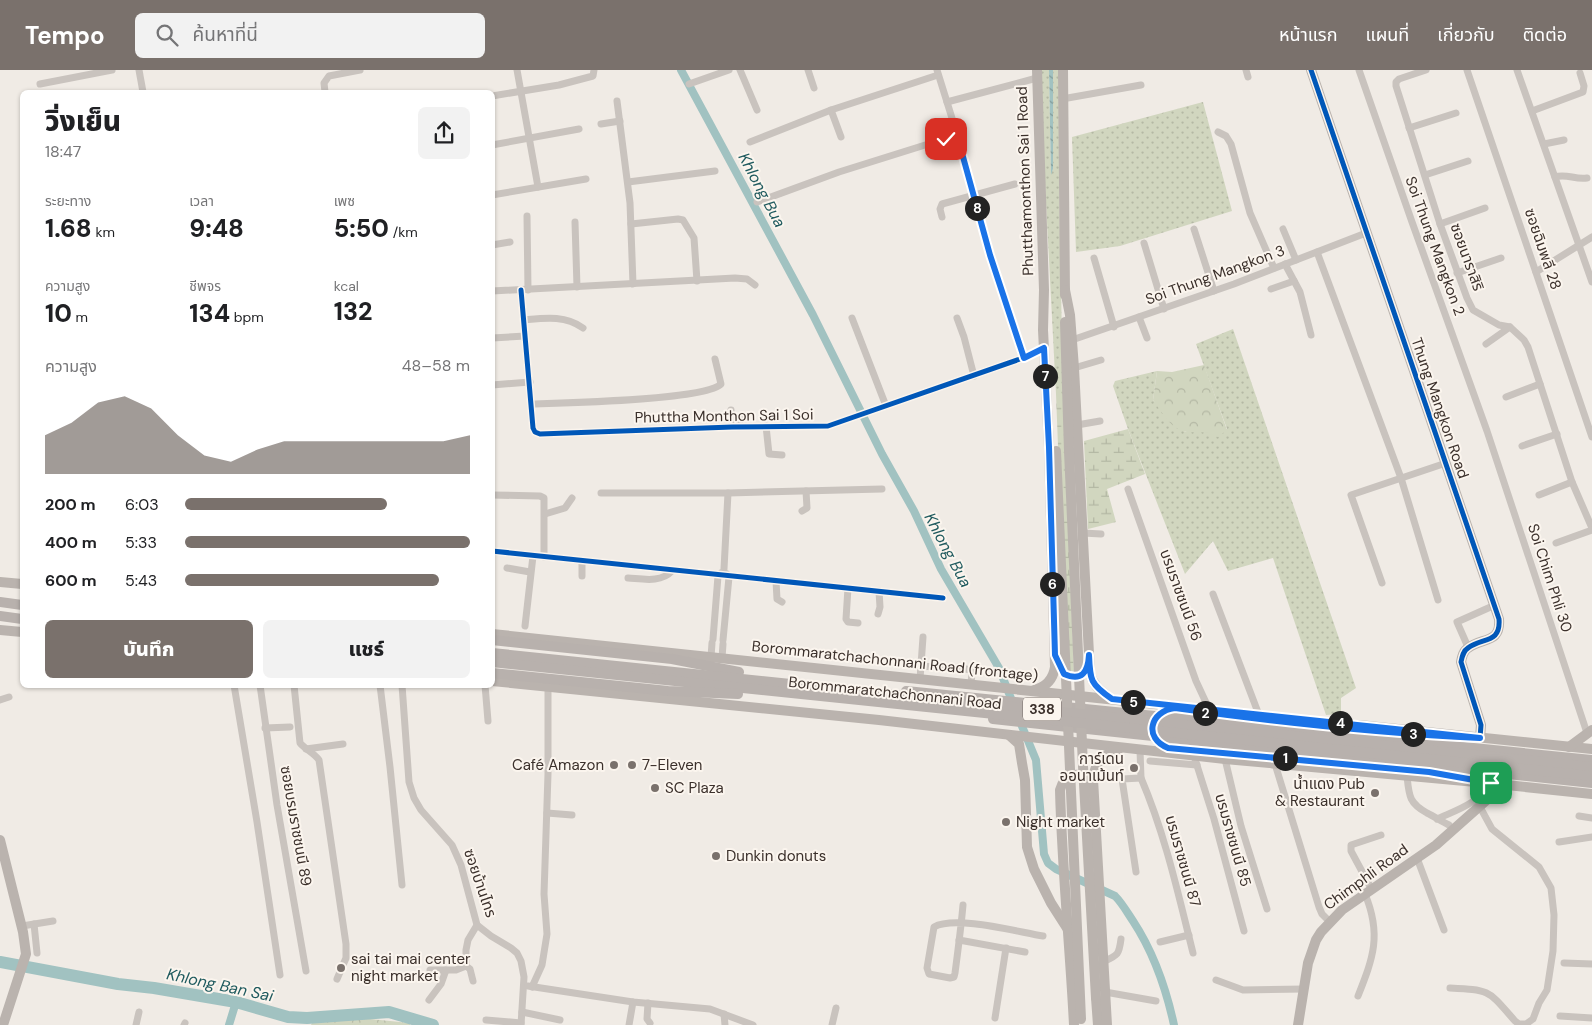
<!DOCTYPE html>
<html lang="th">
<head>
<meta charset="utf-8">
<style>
	:root { --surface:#fff; --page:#f2f2f2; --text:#202124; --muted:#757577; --accent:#7a716c }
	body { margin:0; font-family:"DM Sans","Noto Sans Thai",sans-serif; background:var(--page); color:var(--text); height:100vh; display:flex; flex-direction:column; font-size:19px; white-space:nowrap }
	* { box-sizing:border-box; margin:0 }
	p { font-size:16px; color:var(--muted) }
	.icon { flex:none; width:28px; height:28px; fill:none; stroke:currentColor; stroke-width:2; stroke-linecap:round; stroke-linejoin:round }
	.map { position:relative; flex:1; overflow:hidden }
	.panel { position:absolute; left:20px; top:20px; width:475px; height:598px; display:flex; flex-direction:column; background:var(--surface); border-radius:8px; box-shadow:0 1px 4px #0004 }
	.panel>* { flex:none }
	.pin { position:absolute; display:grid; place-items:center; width:42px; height:42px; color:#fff; margin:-21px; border-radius:10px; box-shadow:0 2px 8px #0006 }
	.km { position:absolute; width:25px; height:25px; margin:-12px; border-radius:50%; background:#222; color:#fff; font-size:14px; line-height:25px; text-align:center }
	.round { display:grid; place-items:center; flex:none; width:52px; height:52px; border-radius:8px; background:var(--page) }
	.summary { display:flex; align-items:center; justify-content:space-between; height:85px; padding:0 25px }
	h1 { font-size:28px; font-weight:800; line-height:38px }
	.metrics { display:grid; grid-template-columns:repeat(3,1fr); gap:8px; height:85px; padding:5px 25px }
	.metrics div { display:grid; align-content:center }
	.metrics b { font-size:25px; font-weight:800 }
	.metrics small { font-size:14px; font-weight:400 }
	.metrics p { font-size:14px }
	.chart { height:140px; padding:10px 25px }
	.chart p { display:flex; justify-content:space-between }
	.chart svg { width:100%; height:90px; margin-top:5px; fill:var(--accent); opacity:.7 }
	.cta { display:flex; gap:10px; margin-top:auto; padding:10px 25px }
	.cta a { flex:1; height:58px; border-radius:8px; background:var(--accent); color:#fff; font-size:20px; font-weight:800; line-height:58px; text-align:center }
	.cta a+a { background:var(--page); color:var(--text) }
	ul { padding:0 25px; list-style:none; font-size:16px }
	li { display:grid; grid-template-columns:80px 60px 1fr; align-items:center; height:38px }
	li i { height:12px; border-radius:6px; background:var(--accent) }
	header { display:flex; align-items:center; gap:30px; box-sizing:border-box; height:70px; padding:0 25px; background:var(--accent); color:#fff }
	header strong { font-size:24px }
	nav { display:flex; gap:28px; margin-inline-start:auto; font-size:18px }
	.search { width:350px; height:45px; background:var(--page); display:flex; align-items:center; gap:12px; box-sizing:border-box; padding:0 18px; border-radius:8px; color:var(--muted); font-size:19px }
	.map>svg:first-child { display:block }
	.grass { fill:url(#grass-dots) }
	.forest { fill:url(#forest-crowns) }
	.wetland { fill:url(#wetland-marsh) }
	.water { fill:url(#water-waves) }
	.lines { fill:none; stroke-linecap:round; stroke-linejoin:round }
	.canal { stroke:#a1c2c1; stroke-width:8 }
	.river { stroke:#a1c2c1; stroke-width:12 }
	.street { stroke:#c9c3be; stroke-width:7 }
	.secondary { stroke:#bab3ae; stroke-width:10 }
	.primary { stroke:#b8b1ad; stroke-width:10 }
	.secondary-bridge { stroke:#bab3ae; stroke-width:10 }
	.primary-bridge { stroke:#b8b1ad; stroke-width:10 }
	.cycleway-casing { stroke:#fbf5ee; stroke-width:8 }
	.cycleway { stroke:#0057b8; stroke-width:5 }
	.route-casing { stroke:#fff; stroke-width:10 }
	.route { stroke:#1a73e8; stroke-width:6 }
	.poi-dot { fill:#7a716c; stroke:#fbf5ee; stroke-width:2 }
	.labels { text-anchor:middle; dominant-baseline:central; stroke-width:4; stroke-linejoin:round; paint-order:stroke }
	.shield { fill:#fbf5ee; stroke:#756b66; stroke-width:1 }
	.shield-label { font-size:14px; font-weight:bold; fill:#3b302b }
	.street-label { font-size:15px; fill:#3b302b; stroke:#fbf5ee }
	.poi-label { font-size:15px; fill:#3b302b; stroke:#fbf5ee; text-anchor:start }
	.water-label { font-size:16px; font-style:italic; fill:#1f5a5e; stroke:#fbf5ee }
</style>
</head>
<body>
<header>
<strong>Tempo</strong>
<div class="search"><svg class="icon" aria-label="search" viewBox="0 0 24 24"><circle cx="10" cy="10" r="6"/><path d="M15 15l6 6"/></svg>ค้นหาที่นี่</div>
<nav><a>หน้าแรก</a><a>แผนที่</a><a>เกี่ยวกับ</a><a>ติดต่อ</a></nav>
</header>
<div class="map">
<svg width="1592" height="955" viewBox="0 0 1592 955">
	<defs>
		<pattern id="grass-dots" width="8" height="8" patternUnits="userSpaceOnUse" patternTransform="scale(1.25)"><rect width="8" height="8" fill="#d1d6bf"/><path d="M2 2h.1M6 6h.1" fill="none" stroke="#b4b8a4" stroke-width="1.8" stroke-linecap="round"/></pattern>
		<pattern id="forest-crowns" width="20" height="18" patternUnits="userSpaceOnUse" patternTransform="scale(1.25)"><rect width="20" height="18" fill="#d1d6bf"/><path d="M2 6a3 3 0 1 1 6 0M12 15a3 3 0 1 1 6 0" fill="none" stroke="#b4b8a4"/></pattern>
		<pattern id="wetland-marsh" width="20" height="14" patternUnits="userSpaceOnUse" patternTransform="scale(1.25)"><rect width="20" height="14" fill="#d1d6bf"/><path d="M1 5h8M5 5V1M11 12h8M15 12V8" fill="none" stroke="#b4b8a4"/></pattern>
		<pattern id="water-waves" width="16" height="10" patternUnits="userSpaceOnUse" patternTransform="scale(1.25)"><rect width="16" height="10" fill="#a1c2c1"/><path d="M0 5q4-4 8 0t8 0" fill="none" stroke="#849e9d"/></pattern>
	</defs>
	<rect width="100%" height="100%" fill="#f0ebe5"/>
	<g class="grass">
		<polygon points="1042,0 1049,0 1051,103 1053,99 1053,0 1059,0 1059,112 1063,324 1056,324 1042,56"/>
		<polygon points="1203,32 1232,141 1120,176 1076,182 1072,67"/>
		<polygon points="1233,259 1356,618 1341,628 1341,644 1326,645 1273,488 1228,501 1213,471 1185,504 1128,359 1113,316 1115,311 1157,301 1153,330 1185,362 1209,362 1227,359 1196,274"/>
	</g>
	<g class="forest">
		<path d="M1204 295 1227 360 1218 367C1206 360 1200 363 1187 362 1171 360 1162 342 1153 330L1157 301 1172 302Z"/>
		<polygon points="360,948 410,953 410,955 311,955 312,953"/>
	</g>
	<g class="wetland">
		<polygon points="1056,324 1063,324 1074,602 1063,598 1056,454 1058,376"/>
		<polygon points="1128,359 1145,404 1107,419 1116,452 1088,459 1084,371"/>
	</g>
	<polygon class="water" points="1049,0 1053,0 1053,99 1051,105"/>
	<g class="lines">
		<g class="canal">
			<polyline points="681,0 813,245 882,384 914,441 941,499 999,598 1014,636"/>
			<path d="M1019 649 1036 690 1044 784 1048 793 1056 799 1115 826C1122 833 1127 842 1133 851 1154 883 1166 918 1174 955"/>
			<polyline points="229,955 236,932"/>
		</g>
		<polyline class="river" points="0,892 118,914 154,918 236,932 288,947 307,948 389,942 433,955"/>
		<g class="street">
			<polyline points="139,0 143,22"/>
			<polyline points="517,0 538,117"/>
			<polyline points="740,0 757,40"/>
			<polyline points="808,0 814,18"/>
			<polyline points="937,0 961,77 990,185 1023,288"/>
			<polyline points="1246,0 1248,7"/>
			<polyline points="1359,0 1412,152 1487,361 1587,663"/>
			<polyline points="1426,0 1399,9 1396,12 1396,16 1440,154 1467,228 1473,240 1499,255 1510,257 1524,270 1528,277 1572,412 1592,458"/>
			<polyline points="1467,0 1592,367"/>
			<polyline points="1517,0 1592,212"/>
			<polyline points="40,14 112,0"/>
			<polyline points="689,14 729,0"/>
			<polyline points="325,22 324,13 329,6 360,0"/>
			<polyline points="492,26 559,15 593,6 594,0"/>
			<polyline points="1062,29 1141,15"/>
			<polyline points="617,31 630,133 633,214"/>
			<polyline points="947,32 1037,8"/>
			<polyline points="831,40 841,67"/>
			<polyline points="1532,41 1583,22 1584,16 1580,3"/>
			<polyline points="601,54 620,51"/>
			<polyline points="1409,58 1456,43"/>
			<polyline points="1218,62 1226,66 1231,74 1250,143 1274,198"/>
			<polyline points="750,72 831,40 938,5"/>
			<polyline points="1544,74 1564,70"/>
			<polyline points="492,75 579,59"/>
			<polyline points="1425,105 1468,91"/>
			<path d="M1555 107C1566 103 1575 110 1587 108"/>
			<polyline points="628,112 715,101"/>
			<polyline points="492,125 586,109"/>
			<polyline points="757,132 839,102 957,65"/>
			<polyline points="527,146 528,220"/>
			<polyline points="942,147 940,139 942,134 1015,114"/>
			<polyline points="575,152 577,217"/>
			<polyline points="631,154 678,149 683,150 694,168 697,211"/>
			<polyline points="1440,154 1485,138"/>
			<polyline points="1194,159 1214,221"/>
			<polyline points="1283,159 1296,190"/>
			<polyline points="1144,173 1164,239"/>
			<polyline points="492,175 510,172"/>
			<polyline points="1317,182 1401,408 1438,530"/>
			<polyline points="1094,188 1114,257"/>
			<polyline points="1285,194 1300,222 1311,265"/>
			<polyline points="1536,202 1592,167"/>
			<polyline points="1457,203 1501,188"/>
			<polyline points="1271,219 1294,211"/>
			<polyline points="521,220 533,358 535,362 540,364 732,357 828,356 1023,288 1044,278"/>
			<polyline points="492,221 735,208 747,209 755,215"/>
			<polyline points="1139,247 1147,268"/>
			<polyline points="852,248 886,336"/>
			<polyline points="957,248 964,267 974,306"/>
			<path d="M524 250C545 248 565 245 583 258"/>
			<polyline points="492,268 525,266"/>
			<polyline points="1072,270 1234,214 1366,163"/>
			<polyline points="1486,274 1510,257"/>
			<polyline points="1074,298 1101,290"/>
			<polyline points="492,315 530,312"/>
			<polyline points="1506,327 1540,314"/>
			<path d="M532 334C562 333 706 330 721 314L715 289"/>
			<polyline points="731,340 732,357"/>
			<polyline points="1077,355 1100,351"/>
			<polyline points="766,356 769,384 782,385"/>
			<polyline points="740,357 739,347 747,347"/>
			<polyline points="1522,376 1557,364"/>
			<polyline points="1128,419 1196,611 1209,639"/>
			<polyline points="601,423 728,423 882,419"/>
			<polyline points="492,425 540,426 544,428 544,487"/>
			<polyline points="1539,425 1572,412"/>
			<polyline points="802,441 807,438 806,421"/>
			<polyline points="545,444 565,438 572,428"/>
			<polyline points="1083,463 1101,464"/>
			<polyline points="1556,473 1592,460"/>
			<polyline points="492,481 943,528"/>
			<polyline points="582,492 582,506"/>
			<polyline points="507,498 530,502"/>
			<polyline points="724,499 728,423"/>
			<path d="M628 508C643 509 661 513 672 501"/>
			<polyline points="776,511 777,529 782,532"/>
			<polyline points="1382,513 1351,425 1446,393"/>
			<polyline points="848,518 846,549 848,552 858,553"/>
			<polyline points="1213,524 1259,645"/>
			<polyline points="878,544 880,537 879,521"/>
			<polyline points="525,556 533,486"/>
			<polyline points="713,569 718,506 721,503"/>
			<polyline points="723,570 729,507 727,504"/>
			<polyline points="1468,577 1457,552 1495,535"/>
			<polyline points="711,587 712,573"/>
			<polyline points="722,588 723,574"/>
			<polyline points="921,596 948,598"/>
			<polyline points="958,597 970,600 972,602 971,614"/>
			<polyline points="920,609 923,567"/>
			<polyline points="234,615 257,752 280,905"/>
			<polyline points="260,615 277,735 306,901"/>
			<path d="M294 615 300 673C306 680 314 683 319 690L346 874V888L337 909"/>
			<polyline points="380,615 390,697 402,815"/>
			<polyline points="402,615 409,712 414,728 421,740 452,775 461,795 477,855 491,866 511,878 517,883 521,891 524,907 521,955"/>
			<polyline points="485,615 488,651"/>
			<polyline points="0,630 9,627"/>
			<polyline points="265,658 290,657"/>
			<polyline points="306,679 343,674"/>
			<polyline points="1194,686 1214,749 1244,861"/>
			<polyline points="1225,689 1241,756 1267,839"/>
			<polyline points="1150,691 1197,695"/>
			<polyline points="1275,694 1319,837 1322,844 1330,852"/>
			<path d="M1407 706C1409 726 1409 733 1427 743 1435 747 1441 751 1449 755"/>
			<path d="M1141 708C1165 764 1178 823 1193 883"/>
			<polyline points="547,743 572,745"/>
			<polyline points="1579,746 1592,748"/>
			<path d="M1437 749C1459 739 1477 734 1491 713"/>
			<polyline points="1559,772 1592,767"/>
			<polyline points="1417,788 1444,860"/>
			<polyline points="1136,802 1122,709 1141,708 1140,680"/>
			<polyline points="1372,820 1351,781 1351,775 1381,765"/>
			<path d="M963 835C961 858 958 880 955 903L954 907 950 908 929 904 927 898 934 857C955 845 1018 862 1043 866"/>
			<polyline points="34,854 37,883"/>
			<polyline points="22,856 53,851"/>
			<polyline points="959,870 1025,882"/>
			<polyline points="1160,872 1189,865"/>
			<path d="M1103 892C1118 885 1119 885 1121 869"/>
			<polyline points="1564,893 1592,894"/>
			<polyline points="430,900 456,900 466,896"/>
			<polyline points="1216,910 1243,920 1304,919"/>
			<polyline points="473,911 470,899 466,896 466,880 468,870 477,855"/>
			<polyline points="528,916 633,932 710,939 753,955"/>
			<polyline points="532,917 542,895 547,864 544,824 548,704 548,616"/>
			<path d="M1450 918C1491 920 1488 920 1515 951L1519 954H1526L1533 949 1539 933 1547 920 1553 881 1554 845 1551 818 1539 797 1492 759 1480 737"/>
			<polyline points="1105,922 1156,931"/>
			<path d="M1358 926C1373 888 1382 865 1365 824"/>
			<polyline points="429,930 441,914 446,900"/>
			<polyline points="648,933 647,949 650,953"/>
			<polyline points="522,942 560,950"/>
			<polyline points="724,944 725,955"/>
			<polyline points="1560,946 1592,948"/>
			<polyline points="995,948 1006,878"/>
			<polyline points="486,950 521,953"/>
			<polyline points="136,955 139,942"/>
			<polyline points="184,955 185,953"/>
			<polyline points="629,955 633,932"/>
			<polyline points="832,955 836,938"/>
		</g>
		<g class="secondary">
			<polyline points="1063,0 1065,225"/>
			<path d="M1311 0 1499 549C1501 574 1482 567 1468 578 1463 581 1462 587 1461 592L1481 655 1480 668 1475 667"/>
			<path d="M1065 220 1070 245 1074 298 1090 603C1093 616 1101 621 1111 629"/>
			<polyline points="1065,252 1069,381"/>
			<polyline points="0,512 22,514"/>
			<polyline points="0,560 22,562"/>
			<polyline points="492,564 1183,637"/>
			<polyline points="492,611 879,650 1225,689 1487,713 1592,724"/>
			<path d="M1034 620C1046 617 1053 610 1055 597L1049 377 1043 260 1044 220 1037 0"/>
			<polyline points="1359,655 1592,679"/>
			<polyline points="1009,665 1019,674 1022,693 1025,710 1027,777 1034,799 1051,833 1067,858"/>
			<polyline points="1569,677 1592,660"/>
			<polyline points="0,770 23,862 26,884 3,955"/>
			<polyline points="1096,928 1098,955"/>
			<path d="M1074 955C1070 877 1062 799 1060 720 1064 705 1077 700 1089 710"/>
			<path d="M1107 955 1093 709C1095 692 1104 684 1119 679"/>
			<polyline points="1298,955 1308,893 1316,870 1321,862 1342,840 1436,775 1499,719 1501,714"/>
		</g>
		<g class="primary">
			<polyline points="0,532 22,535"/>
			<polyline points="0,546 22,549"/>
			<polyline points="906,621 1592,690"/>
			<polyline points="993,649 1592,713"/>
		</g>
		<g class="secondary-bridge">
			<polyline points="1056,381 1081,949"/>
			<polyline points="1069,381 1083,696 1096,928"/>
			<path d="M1367 696 1169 678C1143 668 1150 642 1175 639L1256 649 1369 661"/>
		</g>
		<g class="primary-bridge">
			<polyline points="492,570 672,589 739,602"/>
			<polyline points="492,583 1592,697"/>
			<polyline points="492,592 1592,706"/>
			<polyline points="492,603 668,621 738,624"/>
		</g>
		<g class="cycleway-casing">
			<g id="cycleway">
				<path d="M1311 0 1499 549C1501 574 1482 567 1468 578 1463 581 1462 587 1461 592L1481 655 1480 668"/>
				<polyline points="521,220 533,358 535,362 540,364 732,357 828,356 1023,288 1044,278"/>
				<polyline points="492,481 943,528"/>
			</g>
		</g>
		<use href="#cycleway" class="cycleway"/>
	</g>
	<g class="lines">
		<g class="route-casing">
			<path id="route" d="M946 69 957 65 990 185 1024 288 1044 278 1049 377 1055 585 1064 604C1082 612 1088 602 1089 585 1090 610 1090 614 1112 629L1480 668C1378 663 1276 652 1175 638 1150 641 1143 668 1168 678L1429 702 1491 713"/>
		</g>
		<use href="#route" class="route"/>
	</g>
	<g class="poi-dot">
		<circle cx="614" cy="695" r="5"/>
		<circle cx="632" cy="695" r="5"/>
		<circle cx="1134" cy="698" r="5"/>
		<circle cx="655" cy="718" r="5"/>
		<circle cx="1375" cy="723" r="5"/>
		<circle cx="1006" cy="752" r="5"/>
		<circle cx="716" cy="786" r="5"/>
		<circle cx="341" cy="898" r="5"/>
	</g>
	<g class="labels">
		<rect class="shield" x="1023" y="627.5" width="38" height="23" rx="4"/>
		<g class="shield-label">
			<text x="1042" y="639">338</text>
		</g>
		<g class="street-label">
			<text transform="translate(1025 111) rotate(-92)">Phutthamonthon Sai 1 Road</text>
			<text transform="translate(1435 176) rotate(70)">Soi Thung Mangkon 2</text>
			<text transform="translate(1543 179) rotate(71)">ซอยฉิมพลี 28</text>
			<text transform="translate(1467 187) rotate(70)">ซอยนาราสิริ</text>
			<text transform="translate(1215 205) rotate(-20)">Soi Thung Mangkon 3</text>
			<text transform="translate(1440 338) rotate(71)">Thung Mangkon Road</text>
			<text transform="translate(724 346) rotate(-1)">Phuttha Monthon Sai 1 Soi</text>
			<text transform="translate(1550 508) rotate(72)">Soi Chim Phli 30</text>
			<text transform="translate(1181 525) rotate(70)">บรมราชชนนี 56</text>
			<text transform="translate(895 591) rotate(6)">Borommaratchachonnani Road (frontage)</text>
			<text transform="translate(895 623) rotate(6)">Borommaratchachonnani Road</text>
			<text transform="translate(296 756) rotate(80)">ซอยบรมราชชนนี 89</text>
			<text transform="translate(1233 770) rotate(74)">บรมราชชนนี 85</text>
			<text transform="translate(1183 791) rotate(74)">บรมราชชนนี 87</text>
			<text transform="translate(1366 807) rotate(-36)">Chimphli Road</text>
			<text transform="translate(480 813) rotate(71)">ซอยบ้านไทร</text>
		</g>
		<g class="poi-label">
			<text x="1124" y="689" text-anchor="end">การ์เดน<tspan x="1124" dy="17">ออนาเม้นท์</tspan></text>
			<text x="604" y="695" text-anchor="end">Café Amazon</text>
			<text x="642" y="695">7-Eleven</text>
			<text x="1365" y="714" text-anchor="end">น้ำแดง Pub<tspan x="1365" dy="17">&amp; Restaurant</tspan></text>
			<text x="665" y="718">SC Plaza</text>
			<text x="1016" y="752">Night market</text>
			<text x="726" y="786">Dunkin donuts</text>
			<text x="351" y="889">sai tai mai center<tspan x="351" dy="17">night market</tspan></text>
		</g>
		<g class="water-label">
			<text transform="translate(762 120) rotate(62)">Khlong Bua</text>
			<text transform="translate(948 480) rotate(62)">Khlong Bua</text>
			<text transform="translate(220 915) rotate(12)">Khlong Ban Sai</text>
		</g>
	</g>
</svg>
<div class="pin" style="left:1491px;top:713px;background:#1e9e55"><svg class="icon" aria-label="arrive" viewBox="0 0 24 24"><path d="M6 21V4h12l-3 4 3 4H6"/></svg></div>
<div class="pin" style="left:946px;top:69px;background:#d93025"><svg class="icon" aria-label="check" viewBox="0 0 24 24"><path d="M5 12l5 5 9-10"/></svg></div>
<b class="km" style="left:1285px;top:688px">1</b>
<b class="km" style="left:1205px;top:643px">2</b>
<b class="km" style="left:1413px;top:664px">3</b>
<b class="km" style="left:1340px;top:653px">4</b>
<b class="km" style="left:1133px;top:632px">5</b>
<b class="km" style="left:1052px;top:514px">6</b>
<b class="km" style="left:1045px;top:306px">7</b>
<b class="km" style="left:977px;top:138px">8</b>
<section class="panel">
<div class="summary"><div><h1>วิ่งเย็น</h1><p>18:47</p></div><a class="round"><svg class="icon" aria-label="share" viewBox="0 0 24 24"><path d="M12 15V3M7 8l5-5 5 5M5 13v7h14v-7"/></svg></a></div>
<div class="metrics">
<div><p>ระยะทาง</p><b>1.68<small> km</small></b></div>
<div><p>เวลา</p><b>9:48</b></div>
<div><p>เพซ</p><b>5:50<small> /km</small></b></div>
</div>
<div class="metrics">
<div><p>ความสูง</p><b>10<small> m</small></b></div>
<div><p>ชีพจร</p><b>134<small> bpm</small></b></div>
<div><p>kcal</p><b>132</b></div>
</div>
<div class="chart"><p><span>ความสูง</span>48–58 m</p>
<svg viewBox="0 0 160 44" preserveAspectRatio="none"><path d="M0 44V25L10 19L20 9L30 6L40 12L50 25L60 35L70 38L80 32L90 28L100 28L110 28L120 28L130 28L140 28L150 28L160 25V44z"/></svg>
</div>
<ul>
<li><b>200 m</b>6:03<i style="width:71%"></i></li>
<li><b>400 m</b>5:33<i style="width:100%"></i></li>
<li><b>600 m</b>5:43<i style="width:89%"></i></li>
</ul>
<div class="cta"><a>บันทึก</a><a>แชร์</a></div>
</section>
</div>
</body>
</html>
